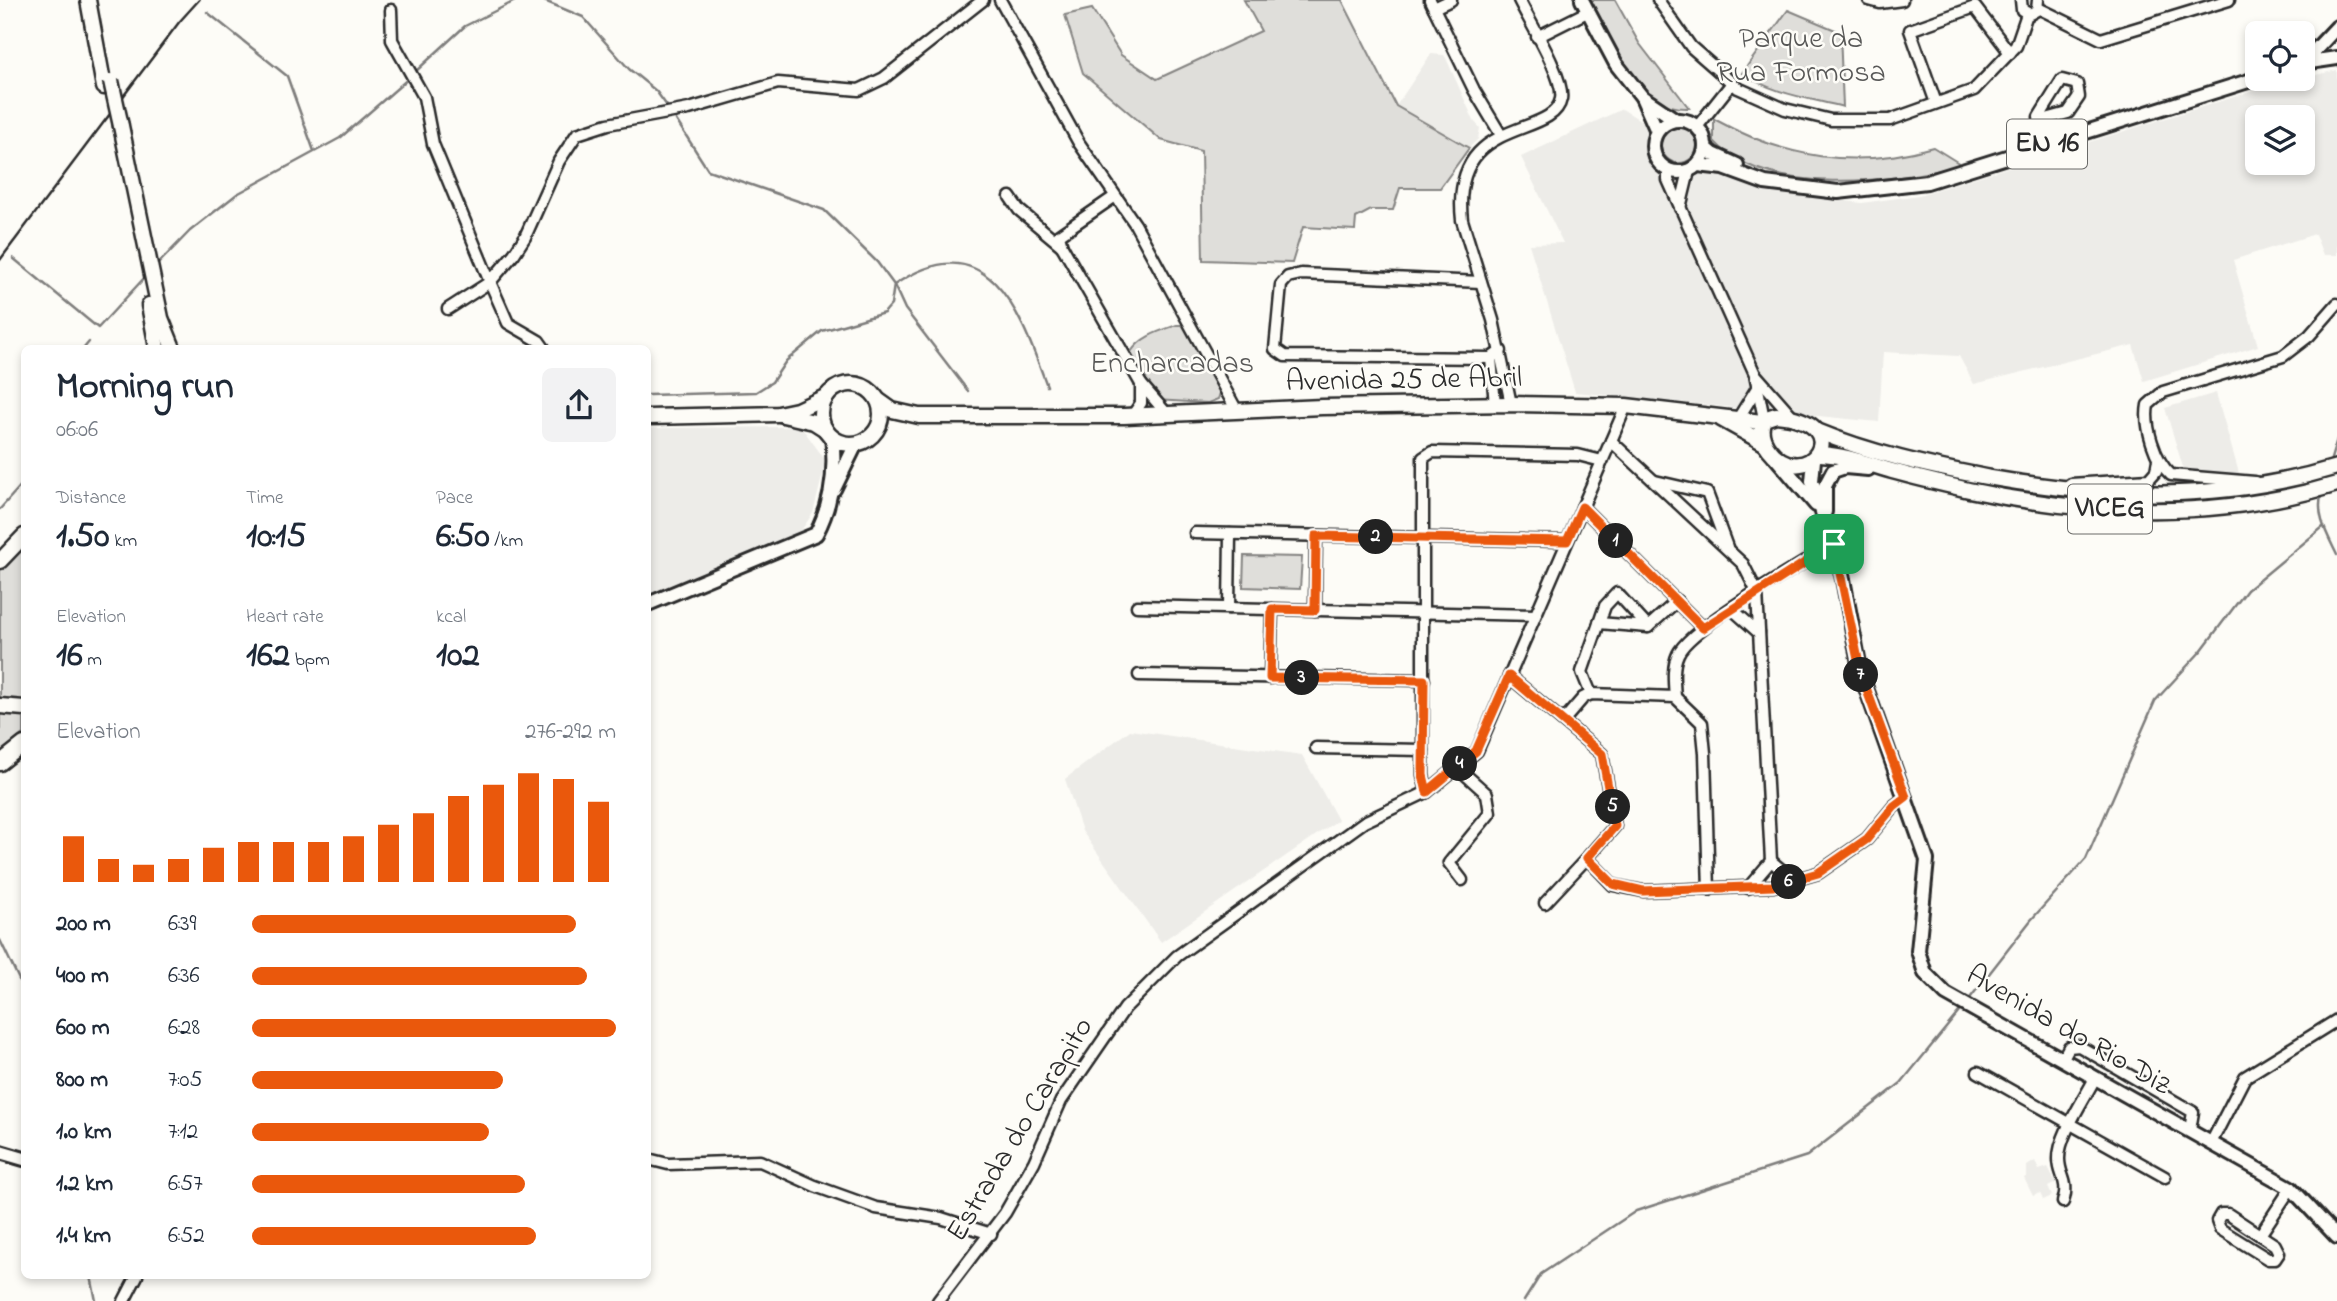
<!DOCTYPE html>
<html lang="en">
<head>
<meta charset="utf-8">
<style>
	:root { --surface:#fff; --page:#f2f2f3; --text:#1f2937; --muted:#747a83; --accent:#ea580c }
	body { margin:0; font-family:"Indie Flower",sans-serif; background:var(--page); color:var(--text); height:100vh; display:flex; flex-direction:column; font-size:26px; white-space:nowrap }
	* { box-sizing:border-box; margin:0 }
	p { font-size:23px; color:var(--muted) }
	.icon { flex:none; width:38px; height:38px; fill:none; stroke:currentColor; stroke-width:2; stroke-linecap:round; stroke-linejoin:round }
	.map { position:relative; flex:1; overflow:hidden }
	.details { position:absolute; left:21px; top:345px; width:630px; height:934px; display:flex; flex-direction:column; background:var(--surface); border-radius:10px; box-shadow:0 4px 10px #0003 }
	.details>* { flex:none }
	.tools { position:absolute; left:2245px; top:21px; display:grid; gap:14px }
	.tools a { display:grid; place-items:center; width:70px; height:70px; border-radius:10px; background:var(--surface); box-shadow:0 4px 10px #0003; font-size:35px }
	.pin { position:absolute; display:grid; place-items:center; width:60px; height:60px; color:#fff; margin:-30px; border-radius:14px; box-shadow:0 4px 10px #0006 }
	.km { position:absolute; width:35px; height:35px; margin:-18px; border-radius:50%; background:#222; color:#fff; font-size:19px; line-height:35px; text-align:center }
	.round { display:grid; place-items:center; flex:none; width:74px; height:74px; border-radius:10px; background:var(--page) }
	.overview { display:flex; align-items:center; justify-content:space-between; height:119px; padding:0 35px }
	h1 { font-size:38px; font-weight:700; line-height:52px }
	.figures { display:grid; grid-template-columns:repeat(3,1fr); gap:10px; height:119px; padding:7px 35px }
	.figures div { display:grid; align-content:center }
	.figures b { font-size:35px; font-weight:700 }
	.figures small { font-size:19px; font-weight:400 }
	.figures p { font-size:19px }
	.chart { height:196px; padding:14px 35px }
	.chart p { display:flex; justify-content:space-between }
	.chart svg { width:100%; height:126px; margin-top:7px; stroke:var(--accent); stroke-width:6 }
	ul { padding:0 35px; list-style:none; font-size:23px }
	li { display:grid; grid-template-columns:112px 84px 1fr; align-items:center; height:52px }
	li i { height:18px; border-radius:9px; background:var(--accent) }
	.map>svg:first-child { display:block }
	.built { fill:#edece8; fill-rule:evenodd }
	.green { fill:#dfdeda; stroke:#858482; stroke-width:2 }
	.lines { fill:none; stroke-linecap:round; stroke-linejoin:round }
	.stream { stroke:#7e7d7b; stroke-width:2.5 }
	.minor-casing { stroke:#2b2b2b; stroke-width:15 }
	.major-casing { stroke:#2b2b2b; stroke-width:18 }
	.highway-casing { stroke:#2b2b2b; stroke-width:19 }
	.minor { stroke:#fdfcf7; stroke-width:10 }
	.major { stroke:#fdfcf7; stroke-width:12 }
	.highway { stroke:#fdfcf7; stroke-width:14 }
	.rail { stroke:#2b2b2b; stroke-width:2.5 }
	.highway-bridge-casing { stroke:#2b2b2b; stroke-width:19; stroke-linecap:butt }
	.highway-bridge { stroke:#fdfcf7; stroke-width:14 }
	.route-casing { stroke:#fff; stroke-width:14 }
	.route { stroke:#ea580c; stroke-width:9 }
	.labels { text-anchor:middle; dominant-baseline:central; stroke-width:5; stroke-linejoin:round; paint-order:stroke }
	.shield { fill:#fdfcf7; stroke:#6a6a68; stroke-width:2 }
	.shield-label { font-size:28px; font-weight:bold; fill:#2b2b2b }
	.park-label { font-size:30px; fill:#585857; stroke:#fdfcf7 }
	.street-label { font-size:30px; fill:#2b2b2b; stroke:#fdfcf7 }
</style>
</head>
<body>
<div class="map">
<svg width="2337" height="1301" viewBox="0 0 2337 1301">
	<rect width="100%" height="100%" fill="#fdfcf7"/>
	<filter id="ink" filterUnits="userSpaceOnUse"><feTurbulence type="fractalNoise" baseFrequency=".0143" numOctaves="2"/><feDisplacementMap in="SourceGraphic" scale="14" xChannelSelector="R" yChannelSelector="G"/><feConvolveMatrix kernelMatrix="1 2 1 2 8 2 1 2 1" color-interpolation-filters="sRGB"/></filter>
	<g filter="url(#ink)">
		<g class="built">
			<polygon points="1431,54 1444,55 1446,58 1474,121 1480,128 1478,139 1469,148 1396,106"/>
			<path d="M2337 70V255H2323L2315 234 2233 260 2258 346 2144 381 2133 345 1974 384 1959 356 1883 352 1879 422 1575 392 1529 244 1563 243 1521 157 1622 109 1728 174 1807 196 1862 203 1919 195 2269 86ZM2258 117H2303V163H2258Z"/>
			<polygon points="2216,393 2239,473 2185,474 2165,408"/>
			<polygon points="797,427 805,432 826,461 813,513 798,535 648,600 648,428"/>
			<polygon points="1130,730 1302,755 1338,820 1161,942 1082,831 1065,779"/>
			<polygon points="2035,1161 2039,1170 2048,1167 2056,1183 2048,1187 2052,1196 2043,1200 2040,1193 2033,1196 2024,1178 2027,1176 2027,1166"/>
		</g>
		<g class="green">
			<polygon points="1244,0 1342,0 1396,106 1469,148 1440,188 1400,188 1393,210 1371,210 1356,218 1355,230 1303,227 1292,263 1203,260 1201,151 1161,140 1083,73 1065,15 1092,9 1121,55 1157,79 1261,31"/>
			<path d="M1588 0H1615L1639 43 1689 108C1633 110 1609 43 1588 0Z"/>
			<path d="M1788 10 1840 32 1843 107C1808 98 1773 94 1742 73Z"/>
			<path d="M1714 119C1785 158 1854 170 1933 147L1962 165C1895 182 1766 198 1714 141Z"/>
			<circle cx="1679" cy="145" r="18"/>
			<path d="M1177 325H1190L1223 385 1218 399 1208 403 1154 400 1137 377 1131 352C1141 336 1160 331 1177 325Z"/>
			<polygon points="24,544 24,701 0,698 0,570"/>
			<polygon points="1244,556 1302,557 1300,589 1243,587"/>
			<polygon points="24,713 24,733 0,754 0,714"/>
		</g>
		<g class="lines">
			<g class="stream">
				<polyline points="542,0 583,17 629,69 656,91 667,106"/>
				<polyline points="207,12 287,76 314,151"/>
				<polyline points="415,72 465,26 517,0"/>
				<polyline points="676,120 708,170 824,210 877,262 894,285 905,309 968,391"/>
				<polyline points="13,258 98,328 146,276"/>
				<polyline points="156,266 190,231 237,194 340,138 410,77"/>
				<polyline points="84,348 89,342"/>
				<path d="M648 395 756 392 772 382 786 361 822 331 884 313 891 305 894 285C989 221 1020 313 1047 386"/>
				<polyline points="2330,462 2337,439"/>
				<path d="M2322 492C2315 515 2327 534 2337 555"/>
				<polyline points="0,509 24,482"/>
				<polyline points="0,940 24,990"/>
				<polyline points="1967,1002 2031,920 2086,859 2155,701 2201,651 2247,590 2323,527"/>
				<polyline points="91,1276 96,1301"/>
				<polyline points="1524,1301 1541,1274 1636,1211 1807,1156 1901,1083 1963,1007"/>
			</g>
			<g class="minor-casing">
				<g id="minor">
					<polyline points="1000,0 1079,143 1135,224 1237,411"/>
					<polyline points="1430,0 1474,90 1501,135"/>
					<polyline points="1658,0 1691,47 1738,88 1785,109 1831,120 1890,120 1974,90 2016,46 2027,14"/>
					<polyline points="1869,0 1880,3 1902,0"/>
					<polyline points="2021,0 2022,10 2030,14 2037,10 2038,0"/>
					<polyline points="1434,8 1451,0"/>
					<polyline points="2038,8 2101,39 2229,0"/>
					<polyline points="391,10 392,40 424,97 433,144 490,282 508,323 539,341 544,348"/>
					<polyline points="1537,37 1587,12"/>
					<polyline points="1936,103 1910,30 1975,7 2010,53"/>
					<polyline points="2039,121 2068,113 2079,97 2077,84 2062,80 2039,117 2045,145"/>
					<polyline points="1697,127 1732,83"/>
					<polyline points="1668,170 1668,180 1755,374 1764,419"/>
					<polyline points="1010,197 1019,210 1062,246"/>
					<polyline points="1114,197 1059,235 1062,246 1141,384 1167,414"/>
					<polyline points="1680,208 1689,171"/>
					<polyline points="1481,282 1301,274 1288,277 1281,285 1275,349 1285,356 1491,358 1501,351"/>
					<polyline points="448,309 490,282 514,254 525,237 559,161 577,134 608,124 689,109 778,83 859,90 884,78 983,0"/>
					<polyline points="1491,358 1495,405"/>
					<polyline points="1756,375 1793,417"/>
					<path d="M1511 404 1493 320 1462 220C1450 114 1553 140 1561 99 1565 78 1529 21 1519 0"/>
					<polyline points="1132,416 1141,403 1141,384"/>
					<polyline points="1739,417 1757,388"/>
					<polyline points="1611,441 1743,564 1757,592 1771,861"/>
					<polyline points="1655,481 1707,493 1727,547"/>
					<path d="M2255 482 2171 475C2155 461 2144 426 2148 405L2163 392 2283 356 2309 336 2337 304"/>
					<polyline points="2071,484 2149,479 2156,471 2158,460"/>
					<polyline points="1582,507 1703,628"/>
					<polyline points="1195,533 1567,541"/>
					<polyline points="1137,606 1535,615"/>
					<polyline points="1229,608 1230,534"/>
					<polyline points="1732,609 1759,633"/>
					<polyline points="1315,610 1316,536"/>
					<polyline points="1599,623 1648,627"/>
					<polyline points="1139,675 1424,680"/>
					<polyline points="1509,676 1602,754 1615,826 1587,858 1613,885 1643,891 1773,886 1818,873 1867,839 1894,806 1906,797"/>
					<polyline points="1270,678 1272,609"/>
					<polyline points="1591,694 1582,672 1605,606 1617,593 1648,627 1677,601"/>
					<path d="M1675 697C1674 683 1672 667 1678 654 1691 626 1803 564 1834 544"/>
					<polyline points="1564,720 1583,698 1591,694 1675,697 1702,723 1705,753 1709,890"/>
					<polyline points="1316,748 1423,750"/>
					<polyline points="1457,767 1487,794 1490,813 1449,863 1462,880"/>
					<polyline points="1427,792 1423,775 1423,458 1432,452 1578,455 1602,461"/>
					<polyline points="1771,861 1794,880"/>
					<polyline points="1748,888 1771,861"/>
					<polyline points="1545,903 1587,858"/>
					<polyline points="2063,1058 2069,1047 2079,1046 2193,1112 2190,1130"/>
					<polyline points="1978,1072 2165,1177"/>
					<polyline points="2211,1143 2245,1077 2337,1020"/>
					<polyline points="648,1159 668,1164 760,1161 815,1186 876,1208 941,1218 991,1234"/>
					<path d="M2063 1202C2070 1180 2059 1177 2059 1159 2058 1137 2085 1098 2095 1078"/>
					<polygon points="2221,1214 2228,1214 2275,1245 2279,1253 2275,1259 2268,1259 2220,1229 2217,1221"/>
					<polyline points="2260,1235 2291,1188"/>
					<polyline points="124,1301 137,1276"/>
					<polyline points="938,1301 1005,1213 1034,1162 1061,1101 1125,1008 1177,956 1364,822 1427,792 1477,751 1626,406"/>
				</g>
			</g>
			<g class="major-casing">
				<g id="major">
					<polyline points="1582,0 1616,64 1642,97 1657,131"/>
					<polyline points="2303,63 2337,27"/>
					<polyline points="2303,63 2337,58"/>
					<polyline points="1642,97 1676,120"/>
					<circle cx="1679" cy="146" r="26"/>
					<polyline points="1705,147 1713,154 1737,165"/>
					<polyline points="1698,165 1724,168 1765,183 1838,192 1927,182 2258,78"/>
					<polyline points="1776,458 1816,505"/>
					<polyline points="1814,460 1812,481 1842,574 1861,674 1927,860 1918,951 1925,973 1946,994 2291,1188 2337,1237"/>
					<polyline points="834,489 856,444"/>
					<polyline points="1825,512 1825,486 1833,471 1845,467 1868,469"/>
					<path d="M648 604 816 534C832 504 836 471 832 437"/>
					<polyline points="0,1152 24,1159"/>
				</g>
			</g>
			<g class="highway-casing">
				<g id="highway">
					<polyline points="88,0 104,87"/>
					<polyline points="121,126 161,318 173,348"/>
					<polyline points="149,305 157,348"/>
					<circle cx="851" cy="414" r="30"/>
					<polyline points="878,400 892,410 919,416 1124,416 1322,407 1511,404 1626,406 1762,422"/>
					<polyline points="783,415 814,422 825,429"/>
					<path d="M1776 415C1861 422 1805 496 1769 449 1762 440 1759 430 1764 419Z"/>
					<polyline points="648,417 778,414 797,410 827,396"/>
					<polyline points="1721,419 1764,443"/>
					<path d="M1817 431C1870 453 1929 466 1986 477 2106 498 2218 503 2337 467"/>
					<path d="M1820 454C1845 455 1868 464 1892 471 1917 478 1943 484 1969 490 2089 516 2219 520 2337 484"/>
					<polyline points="0,561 24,536"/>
					<polyline points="0,706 24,708"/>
					<polyline points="0,763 24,744"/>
				</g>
			</g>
			<use href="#minor" class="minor"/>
			<use href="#major" class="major"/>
			<use href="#highway" class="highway"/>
			<polyline class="rail" points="0,260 180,21 199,0"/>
			<g class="highway-bridge-casing">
				<polyline id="highway-bridge" points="111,81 121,126"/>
			</g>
			<use href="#highway-bridge" class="highway-bridge"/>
		</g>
	</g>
	<g class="lines" filter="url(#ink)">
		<g class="route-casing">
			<polygon id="route" points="1582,507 1703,628 1834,544 1861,674 1906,797 1894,806 1867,839 1818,873 1773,886 1643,891 1613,884 1587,858 1615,826 1602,754 1509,676 1476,751 1427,792 1423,775 1424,680 1270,678 1272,609 1315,610 1316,536 1567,541"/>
		</g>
		<use href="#route" class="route"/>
	</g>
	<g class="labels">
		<g class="shield">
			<rect x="2007" y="119.5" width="80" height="49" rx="5"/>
			<rect x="2068" y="484.5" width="84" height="49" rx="5"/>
		</g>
		<g class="shield-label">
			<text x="2047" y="144">EN 16</text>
			<text x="2110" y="509">VICEG</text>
		</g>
		<g class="park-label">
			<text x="1801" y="40">Parque da<tspan x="1801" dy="34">Rua Formosa</tspan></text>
			<text x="1172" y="365">Encharcadas</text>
		</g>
		<g class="street-label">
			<text transform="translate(1404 381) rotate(-1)">Avenida 25 de Abril</text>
			<text transform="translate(2068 1031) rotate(30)">Avenida do Rio Diz</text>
			<text transform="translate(1021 1130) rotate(-59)">Estrada do Carapito</text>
		</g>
	</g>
</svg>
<div class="tools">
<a><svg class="icon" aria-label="locate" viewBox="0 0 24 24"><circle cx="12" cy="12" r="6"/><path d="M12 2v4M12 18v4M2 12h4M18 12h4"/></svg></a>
<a><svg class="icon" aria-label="layers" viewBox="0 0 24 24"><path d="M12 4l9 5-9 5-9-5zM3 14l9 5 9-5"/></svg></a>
</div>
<div class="pin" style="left:1834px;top:544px;background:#1e9e55"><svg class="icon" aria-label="arrive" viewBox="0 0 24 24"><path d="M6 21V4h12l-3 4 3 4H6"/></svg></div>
<b class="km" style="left:1616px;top:541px">1</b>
<b class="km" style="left:1376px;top:537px">2</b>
<b class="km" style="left:1302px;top:678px">3</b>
<b class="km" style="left:1460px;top:764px">4</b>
<b class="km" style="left:1613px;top:807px">5</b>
<b class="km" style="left:1789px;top:882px">6</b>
<b class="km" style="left:1861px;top:675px">7</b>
<section class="details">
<div class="overview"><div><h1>Morning run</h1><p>06:06</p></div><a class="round"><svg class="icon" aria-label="share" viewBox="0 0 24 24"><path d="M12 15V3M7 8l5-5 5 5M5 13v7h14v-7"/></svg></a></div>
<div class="figures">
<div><p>Distance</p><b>1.50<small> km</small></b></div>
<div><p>Time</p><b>10:15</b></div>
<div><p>Pace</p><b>6:50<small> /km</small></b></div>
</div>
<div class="figures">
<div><p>Elevation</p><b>16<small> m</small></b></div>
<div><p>Heart rate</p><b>162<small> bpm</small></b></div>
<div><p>kcal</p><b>102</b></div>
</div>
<div class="chart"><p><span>Elevation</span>276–292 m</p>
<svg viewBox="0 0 160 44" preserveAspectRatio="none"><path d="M5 44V28M15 44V36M25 44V38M35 44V36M45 44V32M55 44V30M65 44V30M75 44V30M85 44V28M95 44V24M105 44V20M115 44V14M125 44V10M135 44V6M145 44V8M155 44V16"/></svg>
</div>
<ul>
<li><b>200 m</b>6:39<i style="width:89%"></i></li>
<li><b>400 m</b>6:36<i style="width:92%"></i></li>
<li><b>600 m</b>6:28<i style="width:100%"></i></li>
<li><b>800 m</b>7:05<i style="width:69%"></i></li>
<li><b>1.0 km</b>7:12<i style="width:65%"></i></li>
<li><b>1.2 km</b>6:57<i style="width:75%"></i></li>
<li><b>1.4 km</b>6:52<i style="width:78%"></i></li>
</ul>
</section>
</div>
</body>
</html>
